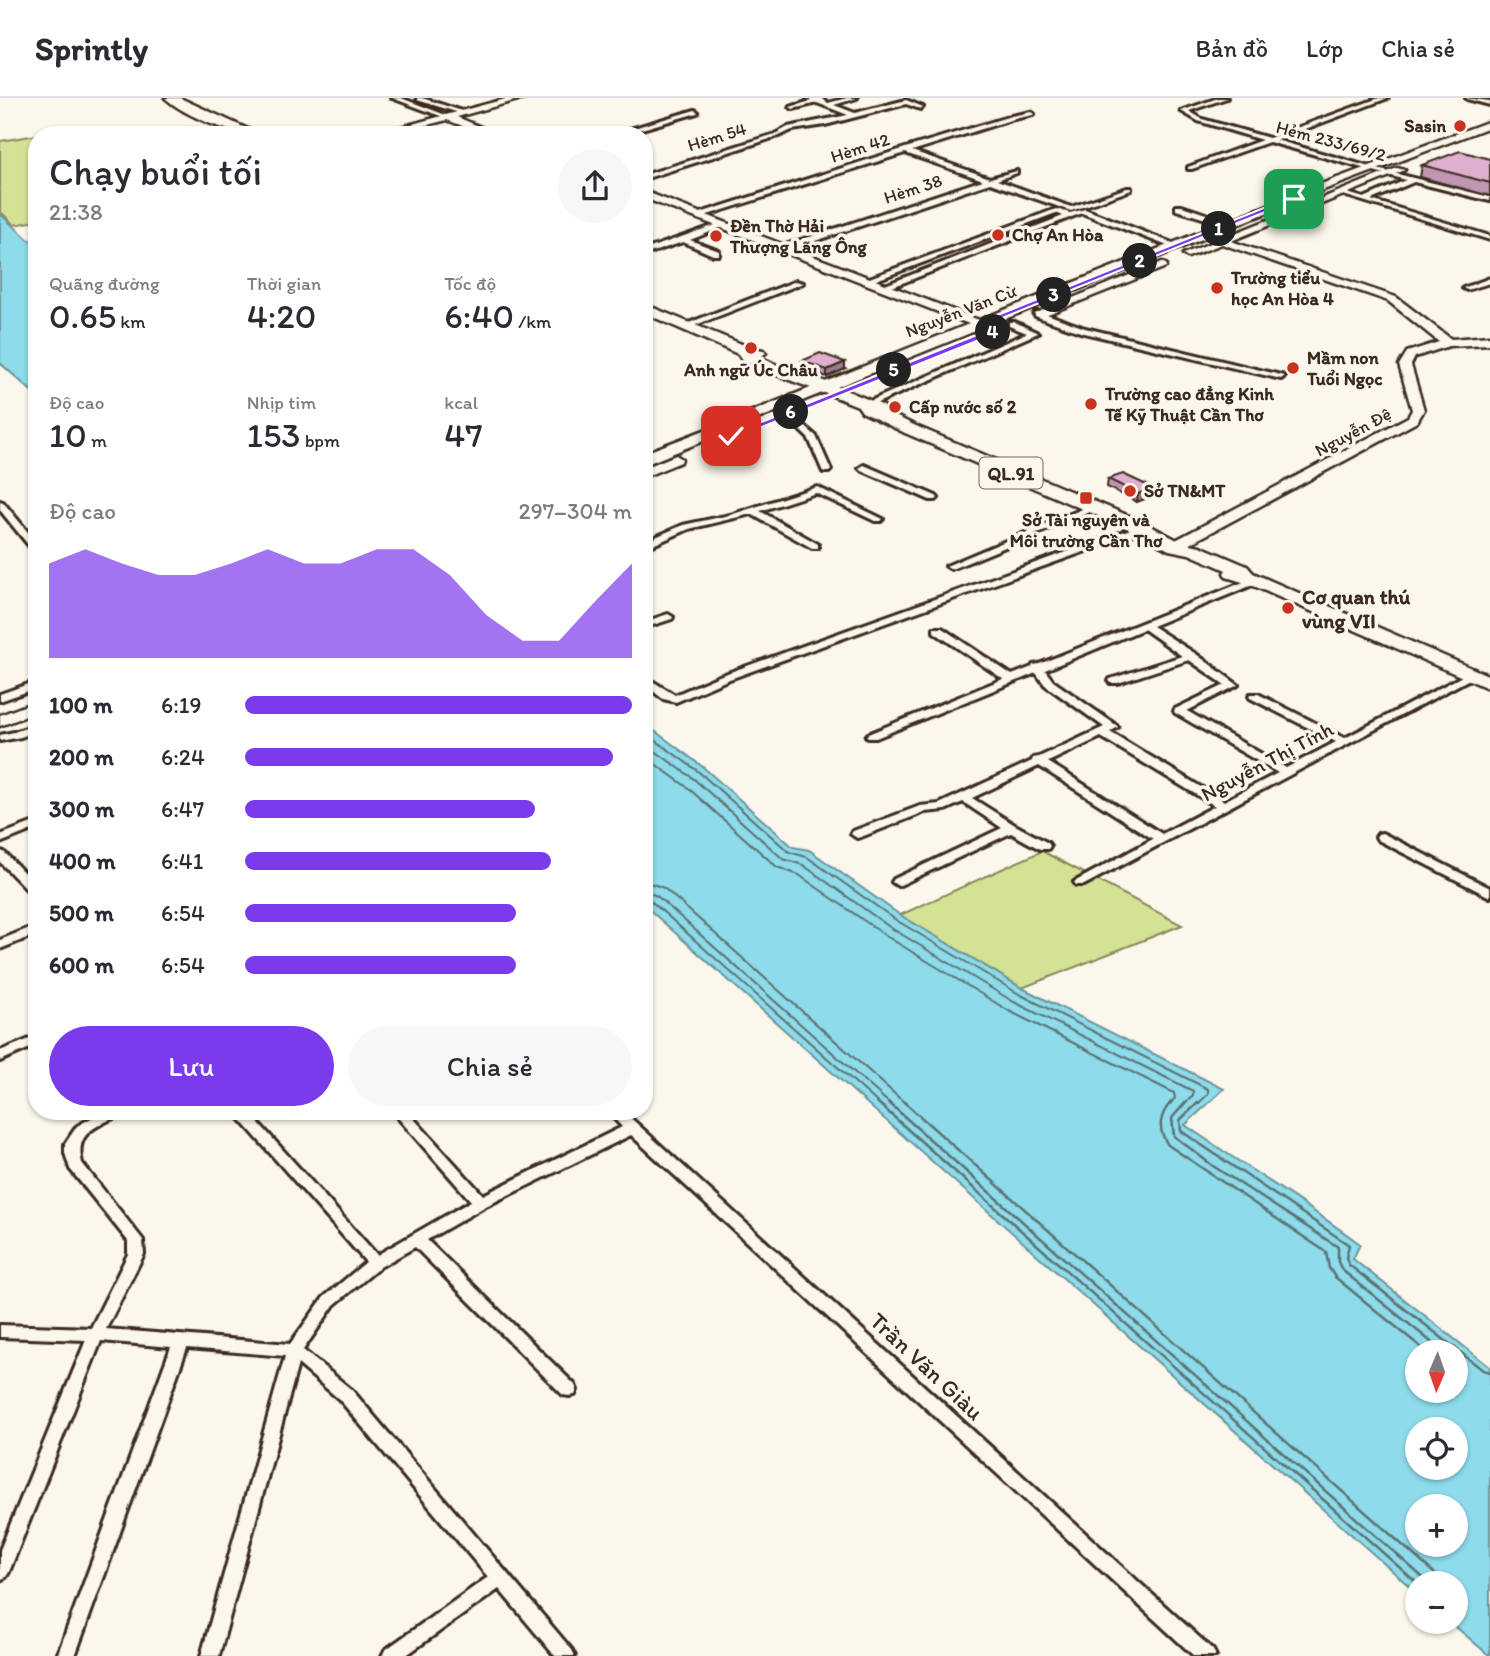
<!DOCTYPE html>
<html lang="vi">
<head>
<meta charset="utf-8">
<style>
	:root { --surface:#fff; --page:#f7f7f7; --text:#2b2b33; --muted:#7c7c81; --line:#e1e1e2; --accent:#7c3aed }
	body { margin:0; font-family:Itim,sans-serif; background:var(--page); color:var(--text); height:100vh; display:flex; flex-direction:column; font-size:26px; white-space:nowrap }
	* { box-sizing:border-box; margin:0 }
	p { font-size:23px; color:var(--muted) }
	.icon { flex:none; width:38px; height:38px; fill:none; stroke:currentColor; stroke-width:2; stroke-linecap:round; stroke-linejoin:round }
	.map { position:relative; flex:1; overflow:hidden }
	.details { position:absolute; left:28px; top:28px; width:625px; height:994px; display:flex; flex-direction:column; background:var(--surface); border-radius:28px; box-shadow:0 2px 5px #0004 }
	.details>* { flex:none }
	.needle { width:46px; rotate:182deg }
	.tools { position:absolute; left:1405px; top:1242px; display:grid; gap:14px }
	.tools a { display:grid; place-items:center; width:63px; height:63px; border-radius:50%; background:var(--surface); box-shadow:0 2px 5px #0004; font-size:35px }
	.pin { position:absolute; display:grid; place-items:center; width:60px; height:60px; color:#fff; margin:-30px; border-radius:14px; box-shadow:0 4px 10px #0006 }
	.km { position:absolute; width:35px; height:35px; margin:-18px; border-radius:50%; background:#222; color:#fff; font-size:19px; line-height:35px; text-align:center }
	.round { display:grid; place-items:center; flex:none; width:74px; height:74px; border-radius:37px; background:var(--page) }
	.headline { display:flex; align-items:center; justify-content:space-between; height:119px; padding:0 21px }
	h1 { font-size:38px; font-weight:600; line-height:52px }
	.figures { display:grid; grid-template-columns:repeat(3,1fr); gap:10px; height:119px; padding:7px 21px }
	.figures div { display:grid; align-content:center }
	.figures b { font-size:35px; font-weight:600 }
	.figures small { font-size:19px; font-weight:400 }
	.figures p { font-size:19px }
	.chart { height:196px; padding:14px 21px }
	.chart p { display:flex; justify-content:space-between }
	.chart svg { width:100%; height:126px; margin-top:7px; fill:var(--accent); opacity:.7 }
	.button { display:flex; gap:14px; margin-top:auto; padding:14px 21px }
	.button a { flex:1; height:80px; border-radius:42px; background:var(--accent); color:#fff; font-size:28px; font-weight:600; line-height:80px; text-align:center }
	.button a+a { background:var(--page); color:var(--text) }
	ul { padding:0 21px; list-style:none; font-size:23px }
	li { display:grid; grid-template-columns:112px 84px 1fr; align-items:center; height:52px }
	li i { height:18px; border-radius:9px; background:var(--accent) }
	header { display:flex; align-items:center; gap:42px; box-sizing:border-box; height:98px; padding:0 35px; background:var(--surface); border-bottom:2px solid var(--line) }
	header strong { font-size:33px }
	nav { display:flex; gap:38px; margin-inline-start:auto; font-size:24px }
	.map>svg:first-child { display:block }
	.green { fill:#d3e295; stroke:#87865a; stroke-width:2 }
	.water { fill:#8ddbeb; stroke:#6c9499; stroke-width:2; fill-rule:evenodd }
	.lines { fill:none; stroke-linecap:round; stroke-linejoin:round }
	.shore-far1 { stroke:#5c7170; stroke-width:2 }
	.shore { stroke:#5c7170; stroke-width:2.5 }
	.street-casing { stroke:#3b2a1e; stroke-width:6 }
	.secondary-casing { stroke:#3b2a1e; stroke-width:5 }
	.highway-casing { stroke:#3b2a1e; stroke-width:5 }
	.street { fill:#fbf7ec; fill-rule:evenodd }
	.secondary { fill:#fbf7ec; fill-rule:evenodd }
	.highway { fill:#fbf7ec; fill-rule:evenodd }
	.wall { fill:#c096b2; stroke:#3b2a1e; stroke-width:2 }
	.shaded-wall { fill:#9c7a91; stroke:#3b2a1e; stroke-width:2 }
	.building { fill:#dfafcf; stroke:#3b2a1e; stroke-width:2 }
	.route { fill:#7c3aed; stroke:#fff; stroke-width:2 }
	.poi-dot { fill:#c8321e; stroke:#fbf7ec; stroke-width:2.5 }
	.labels { text-anchor:middle; dominant-baseline:central; stroke-width:7; stroke-linejoin:round; paint-order:stroke }
	.far-poi-label { font-size:18px; font-weight:bold; fill:#3b2a1e; stroke:#fbf7ec; text-anchor:start }
	.far-street-label { font-size:18px; fill:#3b2a1e; stroke:#fbf7ec }
	.shield { fill:#fbf7ec; stroke:#75685c; stroke-width:2 }
	.shield-label { font-size:19px; font-weight:bold; fill:#3b2a1e }
	.poi-label { font-size:21px; font-weight:bold; fill:#3b2a1e; stroke:#fbf7ec; text-anchor:start }
	.street-label { font-size:21px; fill:#3b2a1e; stroke:#fbf7ec }
	.near-street-label { font-size:24px; fill:#3b2a1e; stroke:#fbf7ec }
</style>
</head>
<body>
<header>
<strong>Sprintly</strong>
<nav><a>Bản đồ</a><a>Lớp</a><a>Chia sẻ</a></nav>
</header>
<div class="map">
<svg width="1490" height="1558" viewBox="0 0 1490 1558">
	<rect width="100%" height="100%" fill="#fbf7ec"/>
	<filter id="ink" filterUnits="userSpaceOnUse"><feTurbulence type="fractalNoise" baseFrequency=".0143" numOctaves="2"/><feDisplacementMap in="SourceGraphic" scale="14" xChannelSelector="R" yChannelSelector="G"/><feConvolveMatrix kernelMatrix="1 2 1 2 8 2 1 2 1" color-interpolation-filters="sRGB"/></filter>
	<g filter="url(#ink)">
		<g class="green">
			<polygon points="37,37 37,123 14,127 0,113 0,43"/>
			<polygon points="1042,753 1182,827 1022,890 900,817"/>
		</g>
		<g class="water">
			<polygon points="0,116 37,149 37,298 0,265"/>
			<path d="M644 625 703 669 793 749 809 752 900 817 1022 890 1224 991 1185 1027C1243 1067 1303 1104 1360 1146L1353 1161 1490 1269V1558L1450 1524H1456V1486H1418L1417 1495 644 807ZM1418 1255H1456V1293H1418ZM1418 1332H1456V1370H1418ZM1418 1409H1456V1447H1418Z"/>
		</g>
		<g class="lines">
			<g class="shore-far1">
				<polyline points="644,634 699,674 789,754 807,759 896,822 1019,896 1208,991 1208,996 1198,1006"/>
				<polyline points="644,645 694,681 783,761 803,767 891,830 1014,904 1193,993 1193,998 1184,1006"/>
				<polyline points="644,658 687,689 777,769 799,777 886,838 1009,913 1174,995 1175,1000 1170,1006"/>
				<polyline points="644,783 664,790 906,1006"/>
				<polyline points="644,793 657,798 890,1006"/>
				<polyline points="644,802 652,804 879,1006"/>
			</g>
			<g class="shore">
				<polyline points="877,1004 1418,1486"/>
				<polyline points="888,1004 1430,1486"/>
				<polyline points="904,1004 1434,1475 1442,1486"/>
				<path d="M1171 1004C1159 1018 1157 1031 1168 1047L1326 1154 1329 1170 1335 1179 1428 1255"/>
				<polyline points="1186,1004 1172,1020 1174,1038 1213,1068 1338,1149 1338,1164 1342,1172 1445,1255"/>
				<polyline points="1199,1004 1180,1022 1181,1033 1349,1147 1346,1160 1349,1167 1483,1272 1490,1274"/>
			</g>
			<g class="street-casing">
				<g id="street">
					<polygon points="392,0 401,0 451,19 446,20"/>
					<polygon points="417,0 422,0 468,15 463,16 417,2"/>
					<polygon points="807,0 821,0 828,5 847,0 857,0 834,7 855,15 906,2 923,9 920,11 906,6 825,27 792,32 779,38 644,81 644,77 775,36 788,29 848,17 817,5 793,11 790,9 811,3"/>
					<polygon points="1218,0 1227,0 1189,13 1202,21 1269,40 1379,0 1388,0 1276,42 1373,70 1490,99 1490,103 1414,84 1371,102 1490,138 1490,142 1340,96 1344,94 1364,100 1406,82 1269,44 1192,71 1188,71 1188,69 1262,42 1198,23 1181,13"/>
					<polygon points="1466,0 1490,3 1490,7 1467,1"/>
					<polygon points="695,12 698,14 697,15 621,37 610,37"/>
					<polygon points="1031,14 1034,16 1033,17 1014,21 912,53 990,80 1017,73 1017,75 997,82 1071,109 1127,90 1131,90 1131,92 1071,113 990,85 785,153 779,153 779,149 983,82 905,55 701,119 694,117 902,51 1011,18"/>
					<polygon points="1176,108 1182,108 1236,126 1229,128 1176,112"/>
					<polygon points="1056,111 1070,115 1085,111 1180,148 1173,150 1082,115 887,191 880,189 1063,118 1056,115 871,184 864,182"/>
					<polygon points="721,125 728,127 690,142 719,153 719,157 713,157 683,144 644,157 644,152"/>
					<polygon points="1490,180 1490,185 1467,192 1463,190"/>
					<polygon points="796,183 803,185 688,230 681,228"/>
					<polygon points="1035,214 1041,214 1085,230 1285,278 1281,281 1080,234 1035,218"/>
					<polygon points="1009,224 1015,224 1038,235 868,309 861,307 1027,235 1009,228"/>
					<polygon points="787,313 816,338 831,372 829,374 823,374 809,341 783,316"/>
					<polygon points="864,367 936,398 938,400 936,402 930,402 861,372 859,370"/>
					<polygon points="817,389 883,421 881,423 875,423 816,395 760,413 818,446 818,450 812,450 751,416 689,431 644,451 644,444 683,427 730,417"/>
					<polygon points="0,403 3,404 37,445 37,455 34,454 0,412"/>
					<polygon points="1092,407 1095,408 1095,412 954,470 951,471 946,468"/>
					<polygon points="1139,428 1142,429 1142,433 727,582 676,604 663,601 644,586 644,578 675,597 719,578"/>
					<path d="M1256 479 1260 480V484L1152 528 1196 556 1238 587 1187 613 1286 670 1336 644 1250 600 1249 598 1250 596H1258L1345 640 1468 575 1472 574 1477 577 1084 787H1076L1074 784 1153 741 1039 668 972 700 1015 727 1048 745 1050 748 1048 751H1040L1011 735 898 788 892 784 894 781 1002 730 963 704 945 712 925 714 861 739 857 740 851 736 853 733 920 708 939 706 1032 663 1033 660 1039 659 1104 629 1045 587 1036 575 876 640H868L866 638 868 636 1003 581 934 534V530H942L1012 577 1032 569 1033 567 1039 566ZM1144 531 1182 558 1110 581 1109 583 1110 585H1118L1189 562 1225 587 1175 611 1174 613 1175 615 1278 675 1224 703 1110 634 1118 629 1116 627 1053 583 1045 572ZM1101 639 1215 708 1162 736 1048 664Z"/>
					<polygon points="668,516 673,519 672,521 644,530 644,524"/>
					<polygon points="37,583 37,590 0,603 0,596"/>
					<polygon points="37,626 37,633 21,639 0,643 0,637 14,634"/>
					<polygon points="37,723 37,730 0,745 0,737"/>
					<polygon points="1382,735 1490,790 1490,799 1378,742 1376,739 1378,736"/>
					<polygon points="0,753 4,754 37,788 37,799 33,798 0,764"/>
					<polygon points="37,827 37,836 0,851 0,842"/>
					<polygon points="37,938 37,947 0,963 0,953"/>
					<path d="M104 1013H124L122 1016C98 1028 74 1033 82 1065L143 1142 144 1156 106 1231 290 1246 324 1199 366 1164 233 1013H248L377 1157 471 1103 392 1013H407L483 1097 622 1029 607 1013H623L1213 1552 1216 1558H1194L631 1037 486 1108 427 1142 575 1287 577 1292 575 1297 569 1298 563 1297 415 1149 380 1169 334 1207 303 1252 352 1292 572 1552 575 1558H555L499 1491 405 1558H382L385 1552 488 1479 340 1302 298 1266 219 1558H201L285 1258 187 1250 75 1558H57L171 1249 101 1243 9 1474 6 1479 0 1482V1452L86 1242 0 1239V1227L91 1230 128 1156V1143L70 1071 65 1055V1046L77 1028Z"/>
				</g>
			</g>
			<g class="secondary-casing">
				<g id="secondary">
					<polygon points="509,0 525,0 457,19 500,37 486,37 447,22 388,37 371,37"/>
					<path d="M1490 23V29L1321 93 644 367V357L652 352C759 312 863 268 969 226L644 100V93L979 222 1313 89Z"/>
					<polygon points="1397,70 1405,72 1231,143 1396,199 1451,241 1490,238 1490,246 1449,248 1415,259 1411,267 1424,312 1417,324 1180,451 1170,451 1170,445 1408,319 1412,312 1399,267 1407,254 1439,244 1388,203 1222,146 1188,159 1183,156"/>
					<polygon points="1162,164 1167,167 1166,169 1043,218 1033,216"/>
					<polygon points="676,357 682,361 681,364 644,379 644,370"/>
					<polygon points="37,603 37,614 0,628 0,617"/>
				</g>
			</g>
			<g class="highway-casing">
				<g id="highway">
					<path d="M165 0H180L261 37C233 37 186 19 165 0Z"/>
					<path d="M644 206 749 249 763 252 766 255 760 259 796 276 814 279 884 308 885 313 916 328 1141 423 1181 444 1200 448 1247 468 1253 475 1490 578V591L1249 486 1226 479 1224 475 1226 472 1189 456 1169 452 1129 431 905 335 862 314 858 308C819 292 780 280 742 262L738 256 644 215Z"/>
				</g>
			</g>
			<use href="#street" class="street"/>
			<use href="#secondary" class="secondary"/>
			<use href="#highway" class="highway"/>
		</g>
		<g class="wall">
			<polygon points="1490,61 1490,98 1420,79 1422,67"/>
			<polygon points="802,263 845,271 827,279 802,270"/>
			<polygon points="1108,381 1152,398 1137,404 1107,389"/>
		</g>
		<g class="shaded-wall">
			<polygon points="845,264 845,271 827,279 827,272"/>
			<polygon points="1153,390 1152,398 1137,404 1138,396"/>
		</g>
		<g class="building">
			<polygon points="1460,53 1490,61 1490,85 1422,67"/>
			<polygon points="820,255 845,264 827,272 802,263"/>
			<polygon points="1123,376 1153,390 1138,396 1108,381"/>
		</g>
	</g>
	<polygon class="route" points="1291,99 1297,101 987,226 999,230 999,234 734,340 727,338 989,232 978,228 978,225"/>
	<g class="poi-dot">
		<circle cx="1460" cy="28" r="7"/>
		<circle cx="998" cy="137" r="7"/>
		<circle cx="716" cy="138" r="7"/>
		<circle cx="1217" cy="190" r="7"/>
		<circle cx="751" cy="250" r="7"/>
		<circle cx="1293" cy="270" r="7"/>
		<circle cx="1091" cy="306" r="7"/>
		<circle cx="895" cy="309" r="7"/>
		<circle cx="1130" cy="393" r="7"/>
		<rect x="1079" y="393" width="14" height="14" rx="3.5"/>
		<circle cx="1288" cy="510" r="7"/>
	</g>
	<g class="labels">
		<g class="far-poi-label">
			<text x="1446" y="28" text-anchor="end">Sasin</text>
			<text x="730" y="128">Đền Thờ Hải<tspan x="730" dy="21">Thượng Lãng Ông</tspan></text>
			<text x="1012" y="137">Chợ An Hòa</text>
			<text x="1231" y="180">Trường tiểu<tspan x="1231" dy="21">học An Hòa 4</tspan></text>
			<text x="1307" y="260">Mầm non<tspan x="1307" dy="21">Tuổi Ngọc</tspan></text>
			<text x="751" y="272" text-anchor="middle">Anh ngữ Úc Châu</text>
			<text x="1105" y="296">Trường cao đẳng Kinh<tspan x="1105" dy="21">Tế Kỹ Thuật Cần Thơ</tspan></text>
			<text x="909" y="309">Cấp nước số 2</text>
			<text x="1144" y="393">Sở TN&amp;MT</text>
			<text x="1086" y="422" text-anchor="middle">Sở Tài nguyên và<tspan x="1086" dy="21">Môi trường Cần Thơ</tspan></text>
		</g>
		<g class="far-street-label">
			<text transform="translate(717 39) rotate(-17)">Hèm 54</text>
			<text transform="translate(1331 43) rotate(15)">Hẻm 233/69/2</text>
			<text transform="translate(860 50) rotate(-18)">Hèm 42</text>
			<text transform="translate(913 91) rotate(-18)">Hèm 38</text>
			<text transform="translate(961 213) rotate(-21)">Nguyễn Văn Cừ</text>
			<text transform="translate(1353 334) rotate(-28)">Nguyễn Đệ</text>
		</g>
		<rect class="shield" x="979.5" y="359.5" width="63" height="31" rx="5"/>
		<g class="shield-label">
			<text x="1011" y="375">QL.91</text>
		</g>
		<g class="poi-label">
			<text x="1302" y="498">Cơ quan thú<tspan x="1302" dy="24">vùng VII</tspan></text>
		</g>
		<g class="street-label">
			<text transform="translate(1267 663) rotate(-28)">Nguyễn Thị Tính</text>
		</g>
		<g class="near-street-label">
			<text transform="translate(927 1268) rotate(43)">Trần Văn Giàu</text>
		</g>
	</g>
</svg>
<div class="tools">
<a><svg class="needle" viewBox="-14 -14 28 28"><path d="M0-13l5 13h-10z" fill="#e53935"/><path d="M0 13l5-13h-10z" fill="#7c7c81"/></svg></a>
<a><svg class="icon" aria-label="locate" viewBox="0 0 24 24"><circle cx="12" cy="12" r="6"/><path d="M12 2v4M12 18v4M2 12h4M18 12h4"/></svg></a>
<a>+</a>
<a>−</a>
</div>
<div class="pin" style="left:1294px;top:101px;background:#1e9e55"><svg class="icon" aria-label="arrive" viewBox="0 0 24 24"><path d="M6 21V4h12l-3 4 3 4H6"/></svg></div>
<div class="pin" style="left:731px;top:338px;background:#d93025"><svg class="icon" aria-label="check" viewBox="0 0 24 24"><path d="M5 12l5 5 9-10"/></svg></div>
<b class="km" style="left:1219px;top:131px">1</b>
<b class="km" style="left:1140px;top:163px">2</b>
<b class="km" style="left:1054px;top:197px">3</b>
<b class="km" style="left:993px;top:234px">4</b>
<b class="km" style="left:894px;top:272px">5</b>
<b class="km" style="left:791px;top:314px">6</b>
<section class="details">
<div class="headline"><div><h1>Chạy buổi tối</h1><p>21:38</p></div><a class="round"><svg class="icon" aria-label="share" viewBox="0 0 24 24"><path d="M12 15V3M7 8l5-5 5 5M5 13v7h14v-7"/></svg></a></div>
<div class="figures">
<div><p>Quãng đường</p><b>0.65<small> km</small></b></div>
<div><p>Thời gian</p><b>4:20</b></div>
<div><p>Tốc độ</p><b>6:40<small> /km</small></b></div>
</div>
<div class="figures">
<div><p>Độ cao</p><b>10<small> m</small></b></div>
<div><p>Nhịp tim</p><b>153<small> bpm</small></b></div>
<div><p>kcal</p><b>47</b></div>
</div>
<div class="chart"><p><span>Độ cao</span>297–304 m</p>
<svg viewBox="0 0 160 44" preserveAspectRatio="none"><path d="M0 44V11L10 6L20 11L30 15L40 15L50 11L60 6L70 11L80 11L90 6L100 6L110 15L120 29L130 38L140 38L150 24L160 11V44z"/></svg>
</div>
<ul>
<li><b>100 m</b>6:19<i style="width:100%"></i></li>
<li><b>200 m</b>6:24<i style="width:95%"></i></li>
<li><b>300 m</b>6:47<i style="width:75%"></i></li>
<li><b>400 m</b>6:41<i style="width:79%"></i></li>
<li><b>500 m</b>6:54<i style="width:70%"></i></li>
<li><b>600 m</b>6:54<i style="width:70%"></i></li>
</ul>
<div class="button"><a>Lưu</a><a>Chia sẻ</a></div>
</section>
</div>
</body>
</html>
